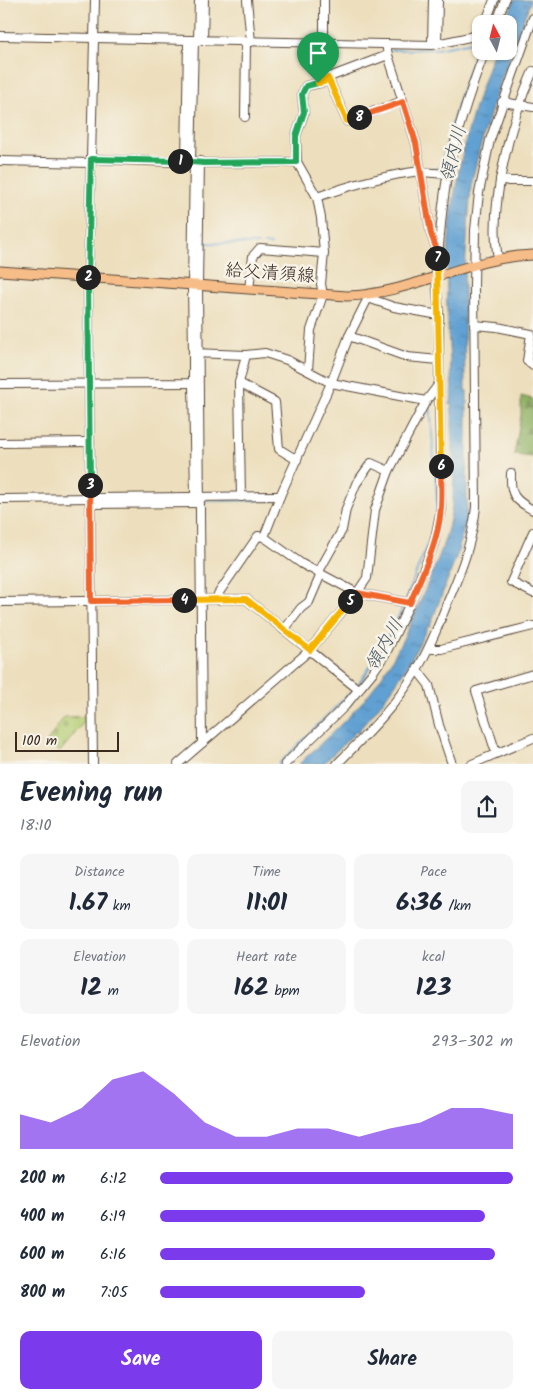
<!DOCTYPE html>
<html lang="en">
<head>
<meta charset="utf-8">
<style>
	:root { --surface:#fff; --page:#f6f6f7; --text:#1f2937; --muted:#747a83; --accent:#7c3aed }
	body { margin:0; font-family:Kalam,"Klee One",sans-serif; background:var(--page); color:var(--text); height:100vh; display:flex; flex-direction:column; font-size:19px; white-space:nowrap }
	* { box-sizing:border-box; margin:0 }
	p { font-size:16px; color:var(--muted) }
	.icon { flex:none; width:28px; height:28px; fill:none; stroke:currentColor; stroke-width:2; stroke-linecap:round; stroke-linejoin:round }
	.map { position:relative; height:764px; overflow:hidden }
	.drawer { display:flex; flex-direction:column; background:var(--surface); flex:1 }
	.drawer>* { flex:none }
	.needle { width:32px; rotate:353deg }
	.tools { position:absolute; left:472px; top:15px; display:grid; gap:10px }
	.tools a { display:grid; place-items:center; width:45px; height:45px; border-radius:10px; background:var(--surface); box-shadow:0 1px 4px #0004; font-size:25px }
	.scale { position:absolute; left:15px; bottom:12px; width:104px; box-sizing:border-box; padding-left:5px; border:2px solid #3b2a1e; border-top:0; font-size:14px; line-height:18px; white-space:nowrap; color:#3b2a1e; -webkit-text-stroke:4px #f7f3e8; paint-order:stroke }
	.pin { position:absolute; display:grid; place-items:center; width:42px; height:42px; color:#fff; margin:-51px -21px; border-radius:50% 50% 50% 0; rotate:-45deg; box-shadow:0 0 5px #0007 }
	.pin .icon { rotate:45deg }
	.km { position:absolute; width:25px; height:25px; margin:-12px; border-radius:50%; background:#222; color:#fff; font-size:14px; line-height:25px; text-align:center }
	.round { display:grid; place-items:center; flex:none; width:52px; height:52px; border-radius:10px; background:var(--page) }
	.overview { display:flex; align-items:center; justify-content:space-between; height:85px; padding:0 20px }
	h1 { font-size:28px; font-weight:800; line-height:38px }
	.stats { display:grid; grid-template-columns:repeat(3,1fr); gap:8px; height:85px; padding:5px 20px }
	.stats div { display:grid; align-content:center; border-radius:10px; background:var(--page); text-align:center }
	.stats b { font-size:25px; font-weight:800 }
	.stats small { font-size:14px; font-weight:400 }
	.stats p { font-size:14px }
	.chart { height:140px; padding:10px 20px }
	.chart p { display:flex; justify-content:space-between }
	.chart svg { width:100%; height:90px; margin-top:5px; fill:var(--accent); opacity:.7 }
	.primary-button { display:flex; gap:10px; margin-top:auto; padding:10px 20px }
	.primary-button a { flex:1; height:58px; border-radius:10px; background:var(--accent); color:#fff; font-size:20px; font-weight:800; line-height:58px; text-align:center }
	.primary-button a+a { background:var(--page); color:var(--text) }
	ul { padding:0 20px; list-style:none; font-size:16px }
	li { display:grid; grid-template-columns:80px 60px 1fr; align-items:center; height:38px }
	li i { height:12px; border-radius:6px; background:var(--accent) }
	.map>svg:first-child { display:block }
	.forest { fill:url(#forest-firs); stroke:#656d41 }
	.cemetery { fill:url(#cemetery-stones); stroke:#787c48 }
	.water { fill:url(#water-ripples); stroke:#4e6578 }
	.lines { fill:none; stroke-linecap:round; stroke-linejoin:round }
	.stream { stroke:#60a0d2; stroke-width:2 }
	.minor-casing { stroke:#564536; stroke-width:10 }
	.major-casing { stroke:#564536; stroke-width:11 }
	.minor { stroke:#fff; stroke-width:8 }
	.major { stroke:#f7bd88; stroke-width:9 }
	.split-1-casing { stroke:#fff; stroke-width:10 }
	.split-2-casing { stroke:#fff; stroke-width:10 }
	.split-3-casing { stroke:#fff; stroke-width:10 }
	.split-4-casing { stroke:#fff; stroke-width:10 }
	.split-5-casing { stroke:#fff; stroke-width:10 }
	.split-6-casing { stroke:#fff; stroke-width:10 }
	.split-7-casing { stroke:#fff; stroke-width:10 }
	.split-8-casing { stroke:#fff; stroke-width:10 }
	.split-9-casing { stroke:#fff; stroke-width:10 }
	.split-1 { stroke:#22a559; stroke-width:6 }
	.split-2 { stroke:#22a559; stroke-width:6 }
	.split-3 { stroke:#22a559; stroke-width:6 }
	.split-4 { stroke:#f0652b; stroke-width:6 }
	.split-5 { stroke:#f5b400; stroke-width:6 }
	.split-6 { stroke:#f0652b; stroke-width:6 }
	.split-7 { stroke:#f5b400; stroke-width:6 }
	.split-8 { stroke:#f0652b; stroke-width:6 }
	.split-9 { stroke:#f5b400; stroke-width:6 }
	.labels { text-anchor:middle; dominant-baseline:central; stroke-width:5; stroke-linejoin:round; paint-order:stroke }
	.street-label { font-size:18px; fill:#3b2a1e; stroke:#f7f3e8 }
	.water-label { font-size:19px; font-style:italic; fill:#4a5966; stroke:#f7f3e8 }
</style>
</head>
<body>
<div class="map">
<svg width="533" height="764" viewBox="0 0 533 764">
	<defs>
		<pattern id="forest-firs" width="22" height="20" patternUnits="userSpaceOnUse" patternTransform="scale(1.25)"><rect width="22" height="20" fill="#8fb064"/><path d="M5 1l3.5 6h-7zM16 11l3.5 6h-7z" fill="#768f52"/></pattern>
		<pattern id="cemetery-stones" width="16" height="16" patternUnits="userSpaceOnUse" patternTransform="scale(1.25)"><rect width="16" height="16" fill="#b4cd72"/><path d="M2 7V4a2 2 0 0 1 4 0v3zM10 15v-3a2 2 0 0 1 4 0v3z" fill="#9cb062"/></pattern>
		<pattern id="water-ripples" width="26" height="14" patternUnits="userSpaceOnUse" patternTransform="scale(1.25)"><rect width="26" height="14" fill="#60a0d2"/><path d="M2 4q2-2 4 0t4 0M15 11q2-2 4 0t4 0" fill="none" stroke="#5083aa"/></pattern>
	</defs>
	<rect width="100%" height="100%" fill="#f7f3e8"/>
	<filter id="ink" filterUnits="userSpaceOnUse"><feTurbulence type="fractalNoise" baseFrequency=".02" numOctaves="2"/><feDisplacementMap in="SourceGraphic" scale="10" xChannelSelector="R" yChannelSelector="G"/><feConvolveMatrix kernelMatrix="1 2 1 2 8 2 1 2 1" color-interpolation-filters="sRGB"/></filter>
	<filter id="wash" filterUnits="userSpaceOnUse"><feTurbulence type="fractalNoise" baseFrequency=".0096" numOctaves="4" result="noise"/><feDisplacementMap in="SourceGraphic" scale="20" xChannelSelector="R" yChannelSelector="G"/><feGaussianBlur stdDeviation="1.12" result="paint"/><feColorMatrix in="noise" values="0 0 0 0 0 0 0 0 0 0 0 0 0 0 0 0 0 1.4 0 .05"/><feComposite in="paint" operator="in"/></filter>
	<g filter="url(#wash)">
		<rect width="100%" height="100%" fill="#eddfbd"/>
		<polygon class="forest" points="521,396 533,399 533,457 514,455 521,415"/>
		<polygon class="cemetery" points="89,716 60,752 47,742 64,717"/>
		<path class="water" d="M514 0H531L498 88 479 151 471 185 464 283 465 390 467 391V402H469L467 404V517L457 555 430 626H428C409 667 389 697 358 731L359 733 356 732 323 764H299C321 743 344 723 364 700 392 667 409 628 426 588 437 562 449 535 452 506 456 476 452 445 452 415L451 404H448L451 403 452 391C450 353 445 311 447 273 449 195 467 124 494 51H509V24H505Z"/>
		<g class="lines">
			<g class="stream">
				<polyline points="392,50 437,49 477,41"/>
				<polyline points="431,170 440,168 461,92 477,48"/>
				<polyline points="201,243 258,244"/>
				<polyline points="264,244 271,245"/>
				<polyline points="430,403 437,503 436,513"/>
				<polyline points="204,501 274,500"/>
				<polyline points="407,596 433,530"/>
				<path d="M359 683C377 659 390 634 403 607"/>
				<polyline points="279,764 350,693"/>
			</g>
		</g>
	</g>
	<g filter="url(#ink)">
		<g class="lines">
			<g class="minor-casing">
				<g id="minor">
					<polyline points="247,0 251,42"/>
					<polyline points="485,24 494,0"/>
					<polyline points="496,24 505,0"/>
					<polyline points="0,36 432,45 474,36 481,30"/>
					<polyline points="198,41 199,0"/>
					<polyline points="203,41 204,0"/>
					<polyline points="386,44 388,55 416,143 431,234 437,250"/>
					<polyline points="437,44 438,0"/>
					<polyline points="432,45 433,0"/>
					<polyline points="328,78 347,121 403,101"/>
					<polyline points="324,79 388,55"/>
					<polyline points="502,102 533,107"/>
					<polyline points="245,117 246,42"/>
					<polyline points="91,159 204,163 297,162"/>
					<polyline points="0,161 91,163"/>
					<polyline points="186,161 188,41"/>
					<polyline points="191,161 194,41"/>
					<polyline points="200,161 198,285 202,743"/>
					<polyline points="421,172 447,174"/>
					<polyline points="500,179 509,181 533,181"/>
					<path d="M317 197C351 185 384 175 421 171"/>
					<path d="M498 258C488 205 511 119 533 71"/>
					<polyline points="249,289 253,256 260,248 324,253"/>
					<polyline points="368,298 394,307 439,315"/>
					<polyline points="474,325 497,327 531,334 527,361 533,366"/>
					<polyline points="349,336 407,357 439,360"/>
					<polyline points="193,353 192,285 194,161"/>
					<polyline points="246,355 239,383 275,402 279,449 297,460"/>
					<polyline points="308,370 311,330 323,295 321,284 324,253 321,218 317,197 297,162 296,136 304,113 302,94 306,86 324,82 324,0"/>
					<polyline points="193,383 195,497"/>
					<polyline points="239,383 241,497"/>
					<polyline points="0,384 193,383 193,353 246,355 265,353 287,360 331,383 426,401"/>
					<polyline points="0,443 90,442"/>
					<path d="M511 473C510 495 514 500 533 510"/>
					<polyline points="0,499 280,496"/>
					<polyline points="90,504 199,503"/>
					<polyline points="533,532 511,582 533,593"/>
					<polyline points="264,537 302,564 357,593 410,603"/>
					<polyline points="318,573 342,530 346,509 356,484 371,463 389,471"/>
					<polyline points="218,600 218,594 258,536 264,537 280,496 331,383 349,336 369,296"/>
					<polyline points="0,602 246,599 359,690"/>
					<polyline points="284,630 301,608 309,602 321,574"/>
					<polyline points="429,649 441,649 533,626"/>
					<polyline points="417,670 429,685 439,725 452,764"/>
					<polyline points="496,753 476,691 533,674"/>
					<polyline points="93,764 88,277 95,0"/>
					<path d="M178 764 309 651 357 593 367 578 375 510 389 471 426 401 439 384V315L436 277 437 250 439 246C441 222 443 197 448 173 456 131 470 91 485 51"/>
					<polyline points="285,764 345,706 373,672 386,653 410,603 434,544 441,509 439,384"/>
					<path d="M337 764C366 735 395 707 416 671 430 649 439 623 449 599 463 566 472 542 476 507L474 287 475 230 479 193 490 140 533 18"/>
					<polyline points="472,764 533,738"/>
				</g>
			</g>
			<g class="major-casing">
				<path id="major" d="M0 271 347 296C412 294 468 257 533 255"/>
			</g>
			<use href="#minor" class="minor"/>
			<use href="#major" class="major"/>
		</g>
	</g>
	<g class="lines" filter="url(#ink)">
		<g class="split-1-casing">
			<polyline id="split-1" points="180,161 204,163 296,162 296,136 304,112 302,94 306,86 318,83"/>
		</g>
		<g class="split-2-casing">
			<polyline id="split-2" points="88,277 91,159 180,161"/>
		</g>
		<g class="split-3-casing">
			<polyline id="split-3" points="88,277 90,485"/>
		</g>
		<g class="split-4-casing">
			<polyline id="split-4" points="90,485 91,601 184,600"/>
		</g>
		<g class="split-5-casing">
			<polyline id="split-5" points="184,600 246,599 310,650 350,601"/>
		</g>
		<g class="split-6-casing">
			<path id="split-6" d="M350 601 357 593 410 603C421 577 434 551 439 523 443 505 441 485 441 466"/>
		</g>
		<g class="split-7-casing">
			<polyline id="split-7" points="437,258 441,466"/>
		</g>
		<g class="split-8-casing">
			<polyline id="split-8" points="359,117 403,102 416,143 431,234 437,250 437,258"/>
		</g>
		<g class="split-9-casing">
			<polyline id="split-9" points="318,83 324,82 324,79 328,78 347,121 359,117"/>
		</g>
		<use href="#split-1" class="split-1"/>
		<use href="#split-2" class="split-2"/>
		<use href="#split-3" class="split-3"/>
		<use href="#split-4" class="split-4"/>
		<use href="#split-5" class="split-5"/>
		<use href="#split-6" class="split-6"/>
		<use href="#split-7" class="split-7"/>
		<use href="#split-8" class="split-8"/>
		<use href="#split-9" class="split-9"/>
	</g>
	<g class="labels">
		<g class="street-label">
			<text transform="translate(270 274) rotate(4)">給父清須線</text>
		</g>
		<g class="water-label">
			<text transform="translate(454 154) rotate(-76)">領内川</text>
			<text transform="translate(385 645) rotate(-60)">領内川</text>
		</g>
	</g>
</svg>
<div class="tools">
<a><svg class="needle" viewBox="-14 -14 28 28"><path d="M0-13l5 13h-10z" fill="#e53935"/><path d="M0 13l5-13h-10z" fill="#747a83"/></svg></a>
</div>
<div class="scale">100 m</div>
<div class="pin" style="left:318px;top:83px;background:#1e9e55"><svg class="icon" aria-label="arrive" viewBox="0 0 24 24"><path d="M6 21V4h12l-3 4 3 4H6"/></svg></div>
<b class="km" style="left:180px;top:161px">1</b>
<b class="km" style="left:88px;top:277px">2</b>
<b class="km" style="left:90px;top:485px">3</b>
<b class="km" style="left:184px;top:600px">4</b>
<b class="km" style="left:350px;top:601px">5</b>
<b class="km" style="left:441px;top:466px">6</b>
<b class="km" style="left:437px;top:258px">7</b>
<b class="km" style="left:359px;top:117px">8</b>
</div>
<section class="drawer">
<div class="overview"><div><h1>Evening run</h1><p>18:10</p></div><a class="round"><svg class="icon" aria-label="share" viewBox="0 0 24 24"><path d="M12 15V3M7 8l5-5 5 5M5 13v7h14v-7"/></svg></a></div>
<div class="stats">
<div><p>Distance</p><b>1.67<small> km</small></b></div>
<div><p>Time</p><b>11:01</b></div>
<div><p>Pace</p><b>6:36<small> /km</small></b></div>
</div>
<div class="stats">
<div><p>Elevation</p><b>12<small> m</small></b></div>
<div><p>Heart rate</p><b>162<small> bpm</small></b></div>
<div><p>kcal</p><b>123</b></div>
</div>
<div class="chart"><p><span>Elevation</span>293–302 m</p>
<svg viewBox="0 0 160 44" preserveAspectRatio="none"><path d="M0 44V27L10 31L20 24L30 10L40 6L50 17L60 31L70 38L80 38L90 34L100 34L110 38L120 34L130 31L140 24L150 24L160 27V44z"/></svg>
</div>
<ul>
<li><b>200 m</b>6:12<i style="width:100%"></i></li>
<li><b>400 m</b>6:19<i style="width:92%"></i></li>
<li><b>600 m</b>6:16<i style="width:95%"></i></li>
<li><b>800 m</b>7:05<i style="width:58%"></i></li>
</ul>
<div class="primary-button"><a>Save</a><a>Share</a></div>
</section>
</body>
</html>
